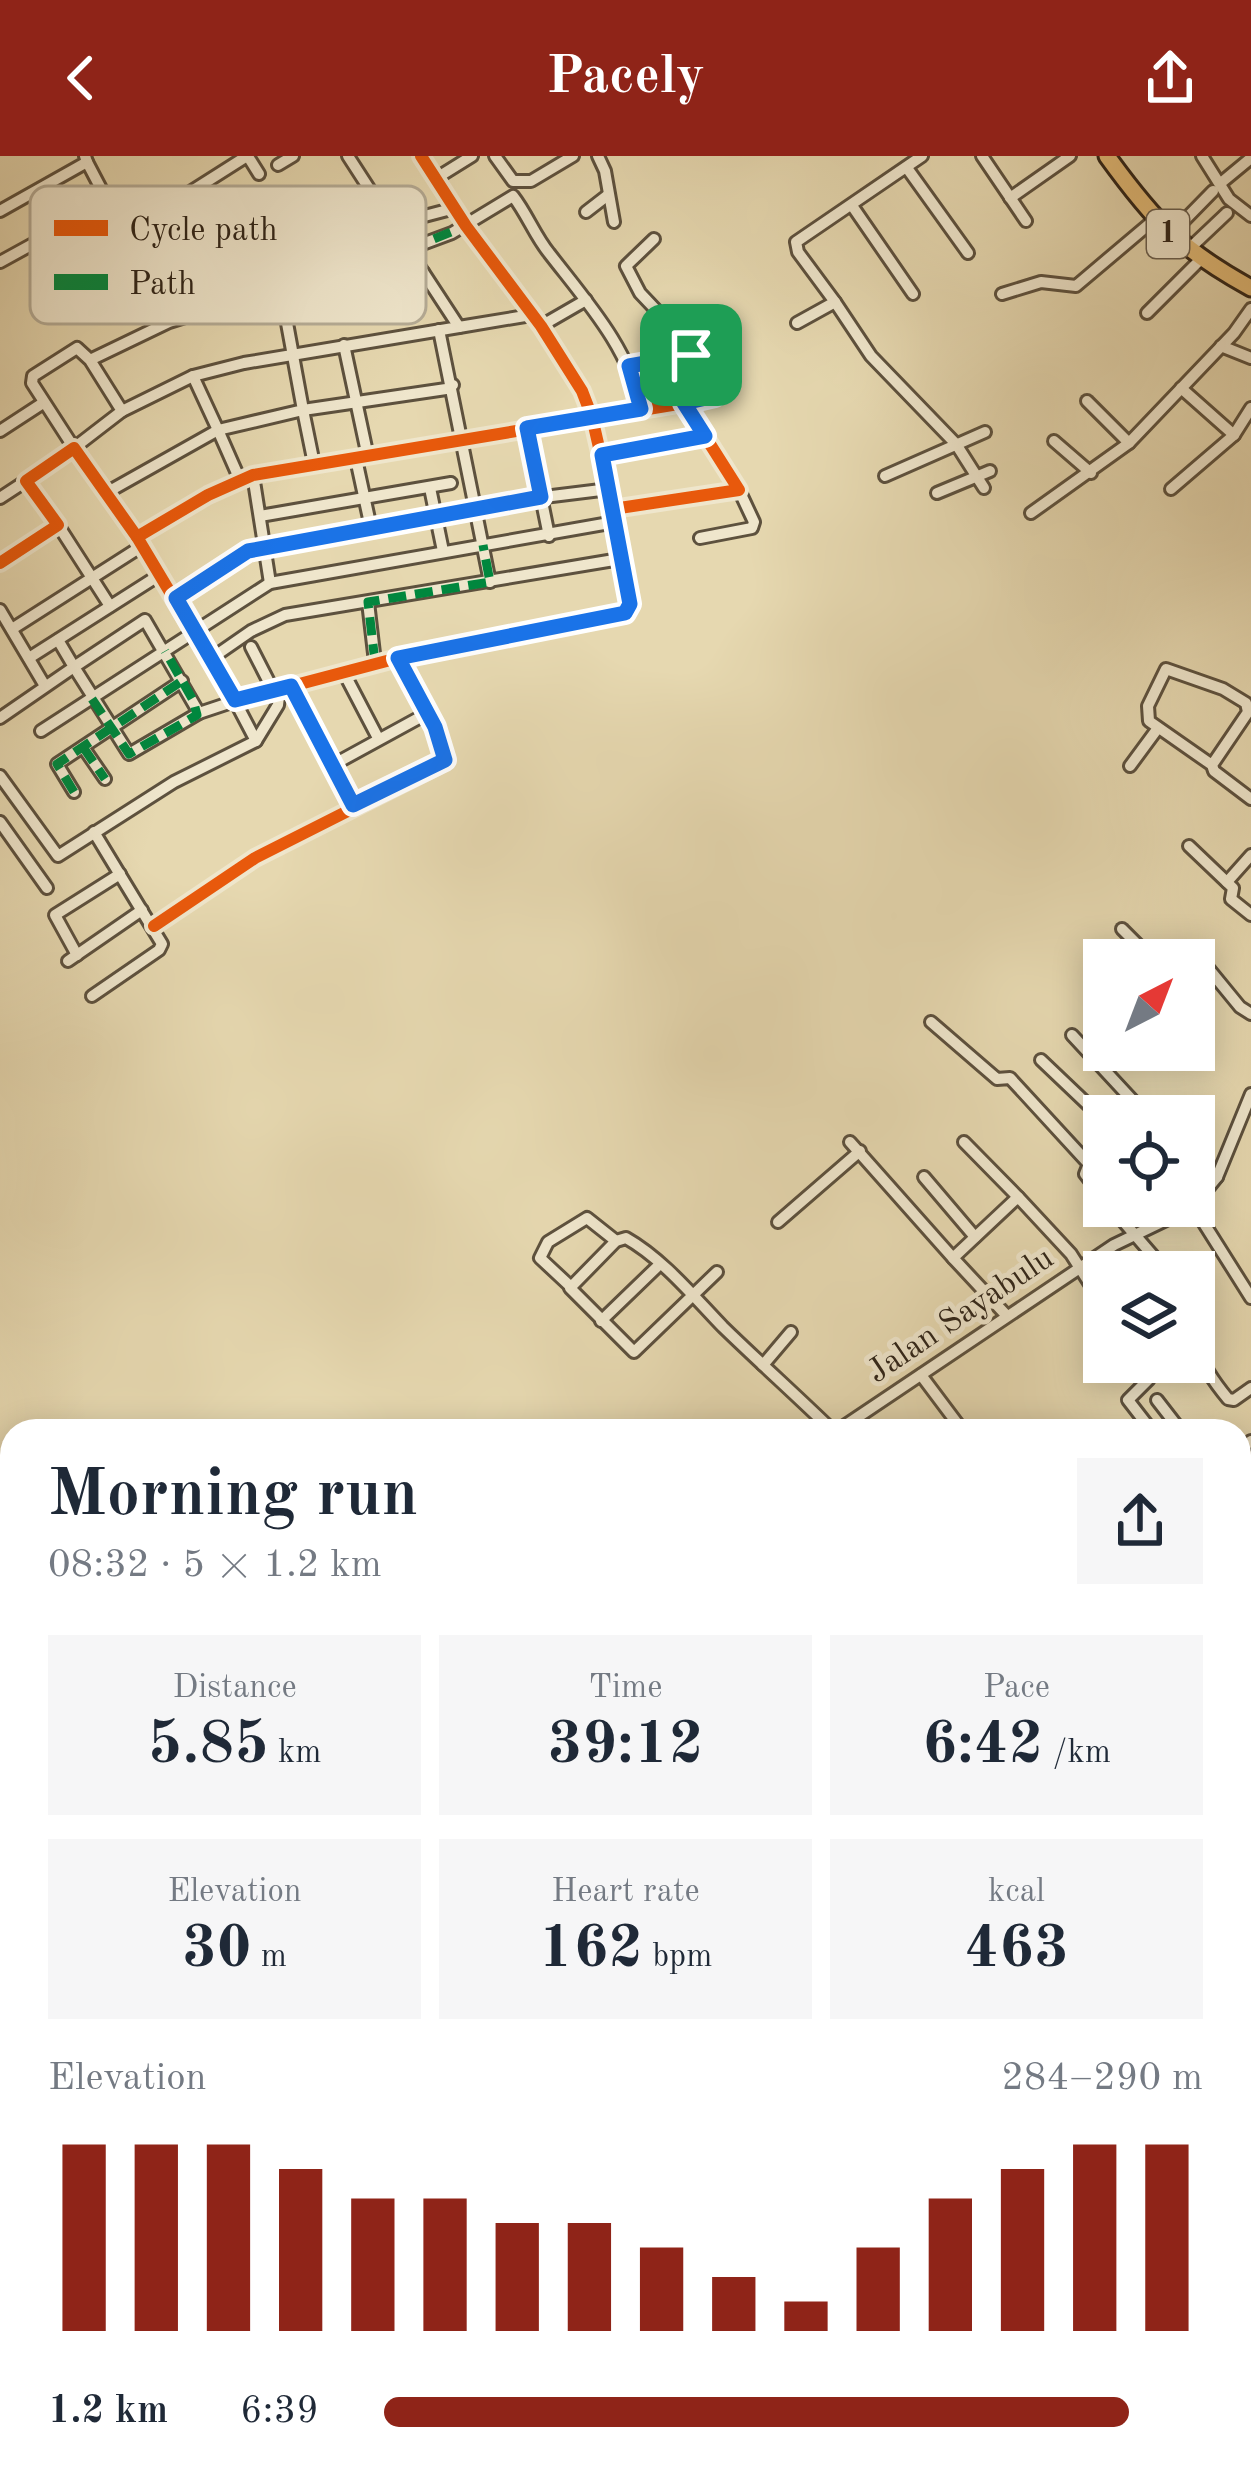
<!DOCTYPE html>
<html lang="en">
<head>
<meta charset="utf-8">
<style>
	:root { --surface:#fff; --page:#f6f6f7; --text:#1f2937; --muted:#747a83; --accent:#8f2418 }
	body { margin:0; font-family:"Old Standard TT",serif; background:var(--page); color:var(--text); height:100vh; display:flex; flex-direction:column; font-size:45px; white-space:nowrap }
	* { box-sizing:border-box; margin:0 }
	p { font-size:39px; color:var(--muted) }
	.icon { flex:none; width:66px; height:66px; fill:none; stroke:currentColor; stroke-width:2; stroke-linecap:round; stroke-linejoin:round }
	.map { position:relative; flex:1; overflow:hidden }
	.details { position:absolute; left:0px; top:1263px; width:1251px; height:1065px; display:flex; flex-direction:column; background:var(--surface); border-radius:36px 36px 0 0; box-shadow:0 6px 30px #0003 }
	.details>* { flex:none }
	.needle { width:78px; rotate:42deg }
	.controls { position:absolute; left:1083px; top:783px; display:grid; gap:24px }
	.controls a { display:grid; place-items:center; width:132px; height:132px; border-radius:0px; background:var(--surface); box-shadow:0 6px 30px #0003; font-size:60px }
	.pin { position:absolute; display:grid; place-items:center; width:102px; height:102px; color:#fff; margin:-51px; border-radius:24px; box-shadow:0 6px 18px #0006 }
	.round { display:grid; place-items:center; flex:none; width:126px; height:126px; border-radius:0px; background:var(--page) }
	.overview { display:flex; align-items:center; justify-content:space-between; height:204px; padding:0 48px }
	h1 { font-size:66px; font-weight:700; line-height:90px }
	.stats { display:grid; grid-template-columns:repeat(3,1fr); gap:18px; height:204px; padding:12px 48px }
	.stats div { display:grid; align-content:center; border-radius:0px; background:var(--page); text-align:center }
	.stats b { font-size:60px; font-weight:700 }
	.stats small { font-size:33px; font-weight:400 }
	.stats p { font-size:33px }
	.chart { height:336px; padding:24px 48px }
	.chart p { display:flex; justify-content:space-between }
	.chart svg { width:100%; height:216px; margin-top:12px; stroke:var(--accent); stroke-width:6 }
	ul { padding:0 48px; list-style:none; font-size:39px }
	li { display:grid; grid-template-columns:192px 144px 1fr; align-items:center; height:90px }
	li i { height:30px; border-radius:15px; background:var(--accent) }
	header { display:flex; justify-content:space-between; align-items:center; height:156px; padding:0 48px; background:var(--accent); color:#fff; font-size:54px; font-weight:700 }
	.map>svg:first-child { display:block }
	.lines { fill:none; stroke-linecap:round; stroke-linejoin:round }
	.minor-casing { stroke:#5d513e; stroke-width:16 }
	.highway-casing { stroke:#2f2418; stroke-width:21 }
	.minor { stroke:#efe6cc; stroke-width:10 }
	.highway { stroke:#e3bc78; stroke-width:15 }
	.quiet { stroke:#00873e; stroke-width:9; stroke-dasharray:18 9; stroke-linecap:butt }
	.cycleway-casing { stroke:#efe6cc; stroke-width:20 }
	.cycleway { stroke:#e8590c; stroke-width:12 }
	.route-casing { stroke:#fff; stroke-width:24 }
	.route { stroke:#1a73e8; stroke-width:15 }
	.labels { text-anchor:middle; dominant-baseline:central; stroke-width:10; stroke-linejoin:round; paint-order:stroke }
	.shield { fill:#efe6cc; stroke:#695e4e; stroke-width:3 }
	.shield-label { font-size:30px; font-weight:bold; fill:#2f2418 }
	.street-label { font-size:33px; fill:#2f2418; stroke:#efe6cc }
	.key { fill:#efe6cc; stroke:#b5ac96; stroke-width:3 }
	.key-label { font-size:33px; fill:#2f2418 }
</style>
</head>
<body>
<header><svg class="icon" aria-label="back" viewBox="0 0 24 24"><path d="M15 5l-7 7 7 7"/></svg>Pacely<svg class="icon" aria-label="share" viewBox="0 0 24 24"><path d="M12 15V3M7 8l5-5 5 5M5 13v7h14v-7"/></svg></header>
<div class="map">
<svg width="1251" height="2327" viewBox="0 0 1251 2327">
	<rect width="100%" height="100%" fill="#e6d8b0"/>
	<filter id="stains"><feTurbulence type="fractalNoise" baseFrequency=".00167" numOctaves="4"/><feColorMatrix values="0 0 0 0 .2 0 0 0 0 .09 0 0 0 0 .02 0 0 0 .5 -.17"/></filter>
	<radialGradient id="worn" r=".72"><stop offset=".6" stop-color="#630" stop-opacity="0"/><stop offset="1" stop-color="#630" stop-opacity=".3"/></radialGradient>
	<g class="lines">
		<g class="minor-casing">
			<g id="minor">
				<polyline points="495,0 513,25 531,25 573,0"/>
				<polyline points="598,0 605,15 614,66"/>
				<polyline points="982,0 1026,65"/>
				<polyline points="1202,0 1229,43 1251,60"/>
				<polyline points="249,2 259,18"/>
				<polyline points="87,6 109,48"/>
				<polyline points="278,9 293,0"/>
				<polyline points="907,12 968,97"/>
				<polyline points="435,23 472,0"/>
				<polyline points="1222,26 1251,2"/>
				<polyline points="1010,42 1070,0"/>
				<polyline points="853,51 913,138"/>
				<polyline points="0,55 87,6 85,0"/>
				<polyline points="586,56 608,39"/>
				<polyline points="394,68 455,52"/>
				<polyline points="1170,79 1213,35"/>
				<polyline points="654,83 626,110 640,137 673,172 715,240 684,247"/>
				<path d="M409 93 452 77 513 40C527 58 535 80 549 97 586 145 630 193 641 253"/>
				<polyline points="1189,93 1227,57"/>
				<polyline points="0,106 104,49 109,48 137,67 143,66 247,0"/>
				<polyline points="1002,138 1041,126 1076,130 1154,64"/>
				<polyline points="835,146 871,200 956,288 984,332"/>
				<polyline points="1147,157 1202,102"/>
				<polyline points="797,167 835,146 798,96 796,86 922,0"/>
				<polyline points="541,170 586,144"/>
				<polyline points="459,171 531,159"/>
				<polyline points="439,174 490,426"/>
				<polyline points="344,189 368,301"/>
				<polyline points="1221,190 1251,202"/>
				<polyline points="90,204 77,192 33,220 32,227 74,292 122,255 90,204 169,166 207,154 423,116 348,0"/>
				<polyline points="629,210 691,199"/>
				<polyline points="1087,245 1129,287"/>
				<polyline points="122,255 193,220 244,207 459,171 423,116"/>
				<polyline points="527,272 549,380"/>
				<polyline points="0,275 43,247"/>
				<polyline points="1234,279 1251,252"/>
				<polyline points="1054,285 1091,317"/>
				<polyline points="601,299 705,280"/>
				<polyline points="356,303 371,372"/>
				<polyline points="314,308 303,254 446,233 453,229"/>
				<polyline points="253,319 270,427"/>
				<polyline points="885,320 985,276"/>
				<polyline points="240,324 218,274 303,254 282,140"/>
				<polyline points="430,332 443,395"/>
				<polyline points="1171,333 1234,279 1181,232"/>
				<polyline points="106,337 218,274 193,220"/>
				<polyline points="937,337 990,315"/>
				<polyline points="0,342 26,325"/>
				<polyline points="1031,357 1129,287 1234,177 1251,153"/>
				<polyline points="260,360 451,327"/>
				<polyline points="58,369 110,450"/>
				<polyline points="137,381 208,339 253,319 684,247 739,334 613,353 592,261 582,235 541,170 466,70 421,0"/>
				<polyline points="700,382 752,372 754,366 739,334"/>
				<path d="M0 407 58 369 26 325 74 292 137 381 235 545 398 502C413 531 441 572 445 604L437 610 255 702 154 770"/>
				<polyline points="175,442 248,395 536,342 609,333"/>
				<polyline points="368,446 375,506"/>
				<polyline points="0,454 45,530"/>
				<polygon points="145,464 199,557 129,598 74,511"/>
				<polyline points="12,473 142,390"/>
				<polyline points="251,491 273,534"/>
				<polyline points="29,502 161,418"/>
				<polyline points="212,502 251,475 285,459 620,403 615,362"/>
				<polyline points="398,502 624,457 630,448 620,403"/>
				<polyline points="343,515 378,582"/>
				<polyline points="291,530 353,649"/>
				<polyline points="199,557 235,545 256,585"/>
				<polyline points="0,562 74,511 58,484"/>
				<polyline points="41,575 270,427 615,366"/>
				<polyline points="83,591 105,623"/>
				<polyline points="1212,609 1149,565 1148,550 1166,513 1223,533 1246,547 1248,556 1212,609 1214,615 1251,643"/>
				<polyline points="331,610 426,558"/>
				<polyline points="1130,610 1158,572"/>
				<polyline points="0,620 58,700 174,626 256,585 278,549 280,532"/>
				<polyline points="74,636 57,608 182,525"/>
				<polyline points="0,666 47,732"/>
				<polyline points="1189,690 1233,732 1231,743 1251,759"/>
				<polyline points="1227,726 1251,699"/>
				<polyline points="1122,773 1153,804"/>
				<polyline points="77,799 55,759 120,718"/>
				<polyline points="1183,804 1199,801 1240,851 1251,858"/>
				<polyline points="68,805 142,754"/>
				<polyline points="92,840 159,794 162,788 94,676"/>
				<polyline points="931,866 997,923 1010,922 1089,1008 1085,1018 1104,1043"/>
				<polyline points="1072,879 1147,960"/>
				<polyline points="1041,904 1104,964"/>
				<polyline points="850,986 953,1102 1018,1041 1071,1098 1104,1150"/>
				<polyline points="964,986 1018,1041"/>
				<polyline points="1194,1001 1217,1021"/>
				<polyline points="924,1021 975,1081"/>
				<polyline points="1110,1050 1167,1116"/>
				<polyline points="1193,1050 1251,1142"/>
				<polyline points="778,1066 860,995"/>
				<polyline points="953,1102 1007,1160"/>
				<path d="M717 1116 634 1196 570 1132 616 1085 626 1082C663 1103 694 1141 723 1171 759 1206 797 1240 833 1275"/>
				<polyline points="570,1130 540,1102 548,1086 587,1062 616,1085"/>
				<path d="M1194 1157C1200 1169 1193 1173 1196 1187 1202 1209 1214 1226 1228 1243L1234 1244 1251 1232"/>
				<polyline points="601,1165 659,1109"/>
				<polyline points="1140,1206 1149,1223 1128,1244 1152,1275"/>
				<polyline points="763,1209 791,1176"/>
				<polyline points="921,1219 963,1275"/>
				<polyline points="1157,1244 1181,1275"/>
				<polyline points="837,1275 1114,1089 1193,1051 1217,1021 1251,938"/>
				<polyline points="1239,1294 1251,1285"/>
				<polyline points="1239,1327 1251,1342"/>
				<polyline points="1239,1471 1251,1473"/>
				<polyline points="1239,1585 1251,1573"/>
				<polyline points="1239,1683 1251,1671"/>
				<polyline points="1239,1700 1251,1710"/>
				<polyline points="0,1754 12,1770"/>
				<polyline points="0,1786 12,1779"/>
				<polyline points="0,1939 12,1951"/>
				<polyline points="1239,1940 1251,1939"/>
				<polyline points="1239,2005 1244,2165 1251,2171"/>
				<polyline points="0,2089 12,2100"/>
				<polyline points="0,2160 12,2146"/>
				<polyline points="0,2176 12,2187"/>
				<polyline points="1239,2205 1251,2192"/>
				<polyline points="1239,2227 1251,2238"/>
				<polyline points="0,2238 12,2225"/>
				<polyline points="1239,2295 1251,2305"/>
				<polyline points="0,2305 12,2292"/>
				<polyline points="95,2316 105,2327"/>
				<polyline points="160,2316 172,2327"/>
				<polyline points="243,2316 255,2327"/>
				<polyline points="320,2316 331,2327"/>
				<polyline points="438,2316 450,2327"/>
				<polyline points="589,2316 600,2327"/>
				<polyline points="48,2327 58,2316"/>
				<polyline points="118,2327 127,2316"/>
				<polyline points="391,2327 401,2316"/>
				<polyline points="458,2327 468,2316"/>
				<polyline points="527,2327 537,2316"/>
				<polyline points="1054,2327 1069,2316"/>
				<polyline points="1125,2327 1135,2316"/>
			</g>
		</g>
		<g class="highway-casing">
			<path id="highway" d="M1107 0C1154 65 1180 93 1251 132"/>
		</g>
		<use href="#minor" class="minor"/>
		<use href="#highway" class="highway"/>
		<g class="quiet">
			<polyline points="409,93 466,70"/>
			<polyline points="375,506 368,446 490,426 483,389"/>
			<polyline points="92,543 129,598 197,559 193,544 165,495"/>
			<polyline points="83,591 105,623"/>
			<polyline points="74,636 57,608 182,525"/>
		</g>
		<g class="cycleway-casing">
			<g id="cycleway">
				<polyline points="137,381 208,339 253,319 684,247 739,334 613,353 592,261 582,235 541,170 466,70 421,0"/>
				<path d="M0 407 58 369 26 325 74 292 137 381 235 545 398 502C413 531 441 572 445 604L437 610 255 702 154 770"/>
			</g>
		</g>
		<use href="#cycleway" class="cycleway"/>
	</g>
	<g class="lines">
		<g class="route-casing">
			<polygon id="route" points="691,199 715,240 684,247 705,280 602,299 630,448 625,457 398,502 435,571 445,604 353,649 291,530 235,544 176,442 248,395 541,341 527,272 641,253 629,210"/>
		</g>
		<use href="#route" class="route"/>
	</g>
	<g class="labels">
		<rect class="shield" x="1147" y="54" width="42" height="48" rx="9"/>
		<g class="shield-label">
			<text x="1168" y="78">1</text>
		</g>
		<g class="street-label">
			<text transform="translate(961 1160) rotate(-34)">Jalan Sayabulu</text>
		</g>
	</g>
	<rect x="30" y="30" width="396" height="138" rx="18" class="key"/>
	<rect x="54" y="64" width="54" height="16" fill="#e8590c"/>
	<rect x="54" y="118" width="54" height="16" fill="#00873e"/>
	<g class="key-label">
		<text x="129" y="84">Cycle path</text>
		<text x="129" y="138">Path</text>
	</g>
	<rect width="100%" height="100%" filter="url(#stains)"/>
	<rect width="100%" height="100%" fill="url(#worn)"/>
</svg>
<div class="controls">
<a><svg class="needle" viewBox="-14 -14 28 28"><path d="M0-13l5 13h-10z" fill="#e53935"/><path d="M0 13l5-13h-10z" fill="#747a83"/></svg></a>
<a><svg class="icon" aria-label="locate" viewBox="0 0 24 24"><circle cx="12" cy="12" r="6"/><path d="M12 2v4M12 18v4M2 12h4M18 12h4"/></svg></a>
<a><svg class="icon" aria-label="layers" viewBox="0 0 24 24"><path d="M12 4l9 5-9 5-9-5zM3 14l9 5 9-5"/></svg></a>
</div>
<div class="pin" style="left:691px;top:199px;background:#1e9e55"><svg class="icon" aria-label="arrive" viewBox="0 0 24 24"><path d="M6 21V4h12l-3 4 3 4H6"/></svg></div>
<section class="details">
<div class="overview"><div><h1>Morning run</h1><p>08:32 · 5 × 1.2 km</p></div><a class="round"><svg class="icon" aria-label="share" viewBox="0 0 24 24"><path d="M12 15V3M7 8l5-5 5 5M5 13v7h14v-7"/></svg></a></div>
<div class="stats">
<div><p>Distance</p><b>5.85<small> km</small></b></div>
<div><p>Time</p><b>39:12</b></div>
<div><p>Pace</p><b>6:42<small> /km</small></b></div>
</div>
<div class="stats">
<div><p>Elevation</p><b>30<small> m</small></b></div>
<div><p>Heart rate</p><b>162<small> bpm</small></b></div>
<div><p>kcal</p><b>463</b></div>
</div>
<div class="chart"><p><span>Elevation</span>284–290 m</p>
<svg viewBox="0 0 160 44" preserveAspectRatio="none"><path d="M5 44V6M15 44V6M25 44V6M35 44V11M45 44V17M55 44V17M65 44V22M75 44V22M85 44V27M95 44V33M105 44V38M115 44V27M125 44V17M135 44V11M145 44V6M155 44V6"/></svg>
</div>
<ul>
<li><b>1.2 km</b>6:39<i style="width:91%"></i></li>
</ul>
</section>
</div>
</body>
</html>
